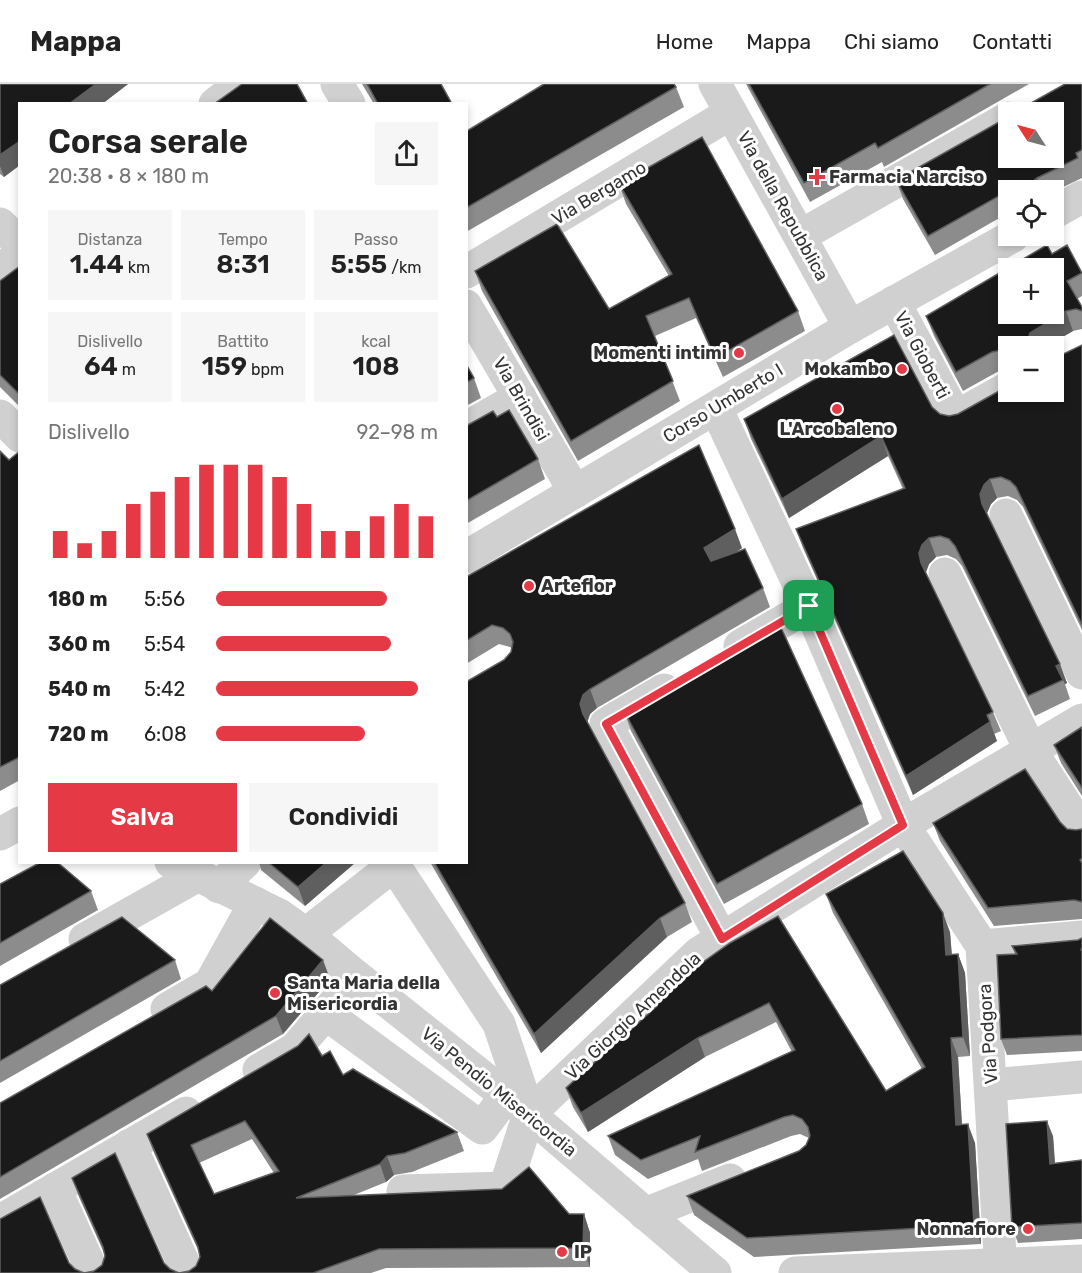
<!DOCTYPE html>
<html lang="it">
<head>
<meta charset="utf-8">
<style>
	:root { --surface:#fff; --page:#f6f6f6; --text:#222; --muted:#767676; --line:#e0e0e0; --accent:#e63946 }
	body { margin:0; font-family:Rubik,sans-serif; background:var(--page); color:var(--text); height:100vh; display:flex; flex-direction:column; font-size:22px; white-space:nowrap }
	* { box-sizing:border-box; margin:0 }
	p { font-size:20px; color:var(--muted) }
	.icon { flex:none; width:33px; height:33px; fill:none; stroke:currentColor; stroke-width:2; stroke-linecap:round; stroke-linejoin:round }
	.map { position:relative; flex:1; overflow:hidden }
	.details { position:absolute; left:18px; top:18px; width:450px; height:762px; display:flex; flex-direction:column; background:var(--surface); border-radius:0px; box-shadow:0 3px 9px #0003 }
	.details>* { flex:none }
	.needle { width:39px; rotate:306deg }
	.fabs { position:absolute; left:998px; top:18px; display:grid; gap:12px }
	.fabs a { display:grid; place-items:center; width:66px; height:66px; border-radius:0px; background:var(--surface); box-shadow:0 3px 9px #0003; font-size:30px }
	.pin { position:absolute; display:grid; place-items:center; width:51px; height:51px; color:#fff; margin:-26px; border-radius:12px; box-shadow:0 3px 9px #0006 }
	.round { display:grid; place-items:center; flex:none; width:63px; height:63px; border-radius:0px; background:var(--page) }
	.overview { display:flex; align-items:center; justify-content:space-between; height:102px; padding:0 30px }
	h1 { font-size:33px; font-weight:600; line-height:45px }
	.figures { display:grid; grid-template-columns:repeat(3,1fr); gap:9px; height:102px; padding:6px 30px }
	.figures div { display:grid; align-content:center; border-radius:0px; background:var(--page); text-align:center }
	.figures b { font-size:26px; font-weight:600 }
	.figures small { font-size:16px; font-weight:400 }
	.figures p { font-size:16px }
	.chart { height:168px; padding:12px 30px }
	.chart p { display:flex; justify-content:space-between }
	.chart svg { width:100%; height:108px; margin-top:6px; stroke:var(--accent); stroke-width:6 }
	.cta { display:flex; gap:12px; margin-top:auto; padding:12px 30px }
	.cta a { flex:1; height:69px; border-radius:0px; background:var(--accent); color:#fff; font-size:24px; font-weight:600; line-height:69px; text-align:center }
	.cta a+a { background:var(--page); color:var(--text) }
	ul { padding:0 30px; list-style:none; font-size:20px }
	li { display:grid; grid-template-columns:96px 72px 1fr; align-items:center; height:45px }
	li i { height:15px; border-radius:8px; background:var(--accent) }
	header { display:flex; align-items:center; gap:36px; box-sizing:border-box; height:84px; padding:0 30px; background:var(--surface); border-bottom:2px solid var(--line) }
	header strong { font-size:28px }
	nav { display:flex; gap:33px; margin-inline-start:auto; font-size:21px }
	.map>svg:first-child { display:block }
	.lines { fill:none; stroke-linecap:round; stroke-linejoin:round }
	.minor { stroke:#d0d0d0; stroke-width:33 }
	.wall { fill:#8c8c8c; fill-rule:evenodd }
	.shaded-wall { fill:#5f5f5f }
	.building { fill:#1a1a1a; stroke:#5f5f5f; stroke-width:1.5; fill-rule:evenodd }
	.route-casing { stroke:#fff; stroke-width:12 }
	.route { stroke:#e63946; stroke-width:8 }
	.poi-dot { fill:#e63946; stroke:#fff; stroke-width:2 }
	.labels { text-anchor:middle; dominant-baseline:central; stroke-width:6; stroke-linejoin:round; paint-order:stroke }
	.poi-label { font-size:18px; font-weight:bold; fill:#333; stroke:#fff; text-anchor:start }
	.street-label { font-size:18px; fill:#333; stroke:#fff }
</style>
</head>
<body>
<header>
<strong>Mappa</strong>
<nav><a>Home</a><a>Mappa</a><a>Chi siamo</a><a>Contatti</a></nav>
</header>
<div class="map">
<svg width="1082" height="1189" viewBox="0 0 1082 1189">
	<rect width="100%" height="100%" fill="#fff"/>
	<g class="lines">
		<g class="minor">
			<polyline points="337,0 349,20"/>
			<polyline points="715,0 850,243"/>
			<polyline points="215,20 241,0"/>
			<polyline points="1053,129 1082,113"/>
			<polyline points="0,140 20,160"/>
			<polyline points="800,152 1008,34"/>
			<polyline points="0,186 20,171"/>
			<polyline points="466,188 731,29"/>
			<polyline points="894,218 956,333 1008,304"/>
			<polyline points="466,222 575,408"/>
			<polyline points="716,324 809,522 903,741 982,862 1001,1189"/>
			<polyline points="0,332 20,352"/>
			<polyline points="466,344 520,313"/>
			<polyline points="1006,431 1082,589"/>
			<polyline points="466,473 850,243 1013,152"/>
			<polyline points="945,490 1031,667 1082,746"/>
			<polyline points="740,562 809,522"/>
			<polyline points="664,606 606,640 722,855"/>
			<polyline points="0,750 20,739"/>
			<polyline points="171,778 279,831 306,850 357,893 529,1030 715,1189"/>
			<polyline points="219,803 245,778"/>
			<polyline points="306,850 394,781 499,940 529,1030"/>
			<polyline points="85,855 195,793"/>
			<polyline points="982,862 1082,853"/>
			<polyline points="167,925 210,900 255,819"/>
			<polyline points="326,930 482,1044 506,1012"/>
			<polyline points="259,986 295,965 357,893"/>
			<polyline points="991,1001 1082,993"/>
			<polyline points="130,1061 188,1189"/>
			<polyline points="55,1105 93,1189"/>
			<polyline points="403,1107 505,1104 529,1030 699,869 903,741 1082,636"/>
			<polyline points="645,1130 730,1096"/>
			<polyline points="0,1137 186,1029"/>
			<polyline points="795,1189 1082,1177"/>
		</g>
	</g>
	<g class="wall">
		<polygon points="0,0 128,0 102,20 20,20 20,81 4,93 0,90"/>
		<polygon points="362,0 441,0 452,20 374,20"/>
		<polygon points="746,0 1029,0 884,83 882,78 810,118"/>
		<polygon points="1082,0 1082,94 1053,108 1053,106 1008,106 1008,129 935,171 903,115 896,96"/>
		<polygon points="676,3 684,23 466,148 466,45 467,47"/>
		<polygon points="619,100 798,227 805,247 723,293 696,234 655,252 680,317 578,377 482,207 475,187 609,225 669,192 626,120"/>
		<polygon points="1052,170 1082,189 1082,212 1077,215 1082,223 1082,245 1073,247 1047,262 1008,262 1008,286 999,287 963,307 934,252 926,232"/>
		<polygon points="20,182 20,323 0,303 0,197"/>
		<polygon points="1082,261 1082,546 1023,423 1017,416 1008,412 997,414 991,420 987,429 1067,599 1065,600 1070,615 1035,632 962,482 956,475 947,471 936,473 929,480 926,488 927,491 993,628 1001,647 994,650 997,657 913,711 803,464 796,445 903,405 888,372 789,434 751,355 744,335 932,323 940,330 949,332 958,330"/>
		<polygon points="466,280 474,294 481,314 466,322"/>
		<polygon points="497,333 538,375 545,395 466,440 466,342"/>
		<polygon points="0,367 9,376 20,367 20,696 0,707"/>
		<polygon points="742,464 736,468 763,504 770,523 597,624 590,630 587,639 685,819 692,838 667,853 541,969 430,778 466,778 504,576 511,568 512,564 510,563 499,560 466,580 466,493"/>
		<polygon points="624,627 862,720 869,740 724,820 631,647"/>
		<polygon points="1082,643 1082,712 1061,679 1054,661"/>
		<polygon points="1060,738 1067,745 1076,746 1082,745 1082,835 994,842 940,757 933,739"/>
		<polygon points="259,778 356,778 305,822 261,786"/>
		<polygon points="0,800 91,807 98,826 0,882"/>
		<polygon points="826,810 950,848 952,871 958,870 965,889 970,972 958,973 962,1041 975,1059 981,1160 754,1173 694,1131 687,1112 799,1067 806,1061 809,1054 800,1050 791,1052 702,1087 698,1075 648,1095 615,1071 608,1052 792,968 776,938 705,973 588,1048 573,1023 566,1004 656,923 654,918 730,859 886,1007 922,985 833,829"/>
		<polygon points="1082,854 1082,967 1007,971 1001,955 1015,870 1012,862 1078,856"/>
		<polygon points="175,876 181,895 0,999 0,901"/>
		<polygon points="330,895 283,950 0,1115 0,1019 212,907"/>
		<path d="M322 972 343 991 457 1048 464 1067 412 1088 394 1091 386 1098 354 1111 569 1130H584L590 1149V1183L386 1184 371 1189H0L69 1179 75 1185 84 1189 94 1187 102 1181 105 1172 104 1169 79 1113 72 1094 164 1179 170 1185 179 1189 189 1187 196 1182 200 1173 199 1168 154 1069 147 1050ZM252 1055 274 1089 214 1110 199 1079Z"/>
		<polygon points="1053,1052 1055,1079 1082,1076 1082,1155 1018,1159 1012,1143"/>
	</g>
	<g class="shaded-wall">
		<polygon points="96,0 128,0 102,20 69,20"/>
		<polygon points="20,57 20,81 4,93 0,82 0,71"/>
		<polygon points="1037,94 1042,106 1025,106 1025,104"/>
		<polygon points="1066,227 1073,247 1047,262 1028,262 1027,259 1030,249"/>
		<polygon points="881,352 888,372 789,434 782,415"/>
		<polygon points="990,395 997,414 991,420 987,429 989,439 982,420 980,410 984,401"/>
		<polygon points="735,445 742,464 711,483 704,464"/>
		<polygon points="929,454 936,473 929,480 926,488 928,498 921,479 919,469 922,461"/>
		<polygon points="1060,580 1067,599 1065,600 1056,582"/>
		<polygon points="590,605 597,624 590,630 587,639 583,630 580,620 583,611"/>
		<polygon points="990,638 997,657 913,711 906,692"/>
		<polygon points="327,778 356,778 305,822 298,803"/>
		<polygon points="943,829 950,848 953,890 946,871"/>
		<polygon points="660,834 667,853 541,969 534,950"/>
		<polygon points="958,870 965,889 970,972 963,953"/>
		<polygon points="323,876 330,895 283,950 276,932"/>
		<polygon points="698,954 705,973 588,1048 581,1029"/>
		<polygon points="951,954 958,973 963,1060 956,1041"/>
		<polygon points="1047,1037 1053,1052 1056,1095 1050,1080"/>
		<polygon points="968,1040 975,1059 981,1160 974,1141"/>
		<polygon points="387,1072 394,1091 386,1098 380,1080"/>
		<polygon points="584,1130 590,1149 590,1183 583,1164"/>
	</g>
	<g class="building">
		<polygon points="0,0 96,0 69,20 20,20 20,57 0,71"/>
		<polygon points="242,0 297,0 308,20 214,20"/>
		<polygon points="367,0 441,0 452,20 378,20"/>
		<polygon points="544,0 674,0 676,3 466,124 466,45 467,47"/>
		<polygon points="749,0 990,0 878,64 875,59 804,99"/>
		<polygon points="1065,0 1082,0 1082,66 1076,69 1078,74 1037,94 1025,104 1022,99 928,152 896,96 1008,33 1008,74 1053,74 1053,28 1015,28"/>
		<polygon points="702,53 798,227 715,274 689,214 646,232 673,297 571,357 475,187 557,140 609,225 672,190 619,100"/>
		<path d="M1047 161 1052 170 1067 161 1082 189 1067 197 1082 223V227L1076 225 1066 227 1030 249 1027 259 1028 262H1008V268L1002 266 992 268 956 288 926 232ZM1008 184H1053V230H1008Z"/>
		<polygon points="20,182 20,311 0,291 0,197"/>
		<polygon points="894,251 932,323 940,330 949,332 958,330 1008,302 1008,308 1053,308 1053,275 1082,261 1082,541 1016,403 1010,397 1001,393 990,395 984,401 980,410 982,420 1060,580 1056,582 1063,596 1028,612 955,462 949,455 940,452 929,454 922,461 919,469 921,479 993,628 987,631 990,638 906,692 796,445 905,404 881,352 782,415 744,335"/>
		<polygon points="466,280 474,294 466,299"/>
		<polygon points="509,326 538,375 466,417 466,342 493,327 497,333"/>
		<polygon points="699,361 735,445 704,464 711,477 745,465 763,504 590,605 583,611 580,620 583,630 685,819 660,834 534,950 434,778 466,778 466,598 504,576 511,568 513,558 510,550 503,544 492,541 466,557 466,493"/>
		<polygon points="0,367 9,376 20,367 20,673 0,683"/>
		<polygon points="778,537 862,720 717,800 624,627"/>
		<polygon points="1082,643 1082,704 1054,661"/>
		<polygon points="1025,685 1060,738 1067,745 1076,746 1082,745 1082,774 1080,776 1082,779 1082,818 1074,816 988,824 933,739"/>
		<polygon points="903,767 943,829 946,871 958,870 963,953 951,954 956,1041 968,1040 974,1141 747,1154 687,1112 799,1067 806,1061 810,1052 808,1043 802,1035 793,1031 784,1033 695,1068 700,1052 641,1076 608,1052 795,966 769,919 698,954 581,1029 566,1004 657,922 654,918 665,905 730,859 778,832 886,1007 925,983 826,810"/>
		<polygon points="41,778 57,778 91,807 0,859 0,800"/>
		<polygon points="268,778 327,778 298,803"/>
		<polygon points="122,833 175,876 0,977 0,901"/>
		<polygon points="270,834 323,876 276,932 0,1093 0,1019 206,902 212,907"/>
		<polygon points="1082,854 1082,863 1081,866 1082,866 1082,951 1001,955 997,871 1017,870 1012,862 1078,856"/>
		<path d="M309 950 322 972 330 967 343 991 353 985 457 1048 405 1069 387 1072 380 1080 296 1114 502 1105 529 1083 569 1130H584L583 1164 379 1165 313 1189H0V1135L40 1113 69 1179 75 1185 84 1189 94 1187 102 1181 105 1172 103 1163 72 1094 115 1069 164 1179 170 1185 179 1189 189 1187 196 1182 200 1173 198 1163 147 1050 298 962ZM245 1037 279 1087 214 1110 191 1061Z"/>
		<polygon points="1047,1037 1050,1080 1082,1076 1082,1139 1012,1143 1006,1040"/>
	</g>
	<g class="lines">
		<g class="route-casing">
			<polygon id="route" points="809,522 903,741 722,855 606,640"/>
		</g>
		<use href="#route" class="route"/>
	</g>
	<g class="poi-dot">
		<path d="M814 84h6v6h6v6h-6v6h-6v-6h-6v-6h6z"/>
		<circle cx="739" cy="269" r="6"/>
		<circle cx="902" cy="285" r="6"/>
		<circle cx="837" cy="325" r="6"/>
		<circle cx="529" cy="502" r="6"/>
		<circle cx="275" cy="909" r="6"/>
		<circle cx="1028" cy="1145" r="6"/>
		<circle cx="562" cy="1168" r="6"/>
	</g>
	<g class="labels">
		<g class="poi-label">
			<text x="829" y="93">Farmacia Narciso</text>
			<text x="727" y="269" text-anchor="end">Momenti intimi</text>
			<text x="890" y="285" text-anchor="end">Mokambo</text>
			<text x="837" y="345" text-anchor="middle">L'Arcobaleno</text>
			<text x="541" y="502">Arteflor</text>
			<text x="287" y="899">Santa Maria della<tspan x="287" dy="21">Misericordia</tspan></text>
			<text x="1016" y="1145" text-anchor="end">Nonnafiore</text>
			<text x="574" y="1168">IP</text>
		</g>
		<g class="street-label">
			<text transform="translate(599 109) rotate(-31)">Via Bergamo</text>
			<text transform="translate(783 122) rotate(61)">Via della Repubblica</text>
			<text transform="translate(922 271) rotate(62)">Via Gioberti</text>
			<text transform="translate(521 315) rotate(60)">Via Brindisi</text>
			<text transform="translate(723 319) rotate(-31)">Corso Umberto I</text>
			<text transform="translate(633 932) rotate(-43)">Via Giorgio Amendola</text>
			<text transform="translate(988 950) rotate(-94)">Via Podgora</text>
			<text transform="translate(499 1008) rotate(39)">Via Pendio Misericordia</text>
		</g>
	</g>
</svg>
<div class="fabs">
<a><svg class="needle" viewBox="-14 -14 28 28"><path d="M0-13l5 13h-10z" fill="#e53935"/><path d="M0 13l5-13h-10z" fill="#767676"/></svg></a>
<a><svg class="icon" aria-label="locate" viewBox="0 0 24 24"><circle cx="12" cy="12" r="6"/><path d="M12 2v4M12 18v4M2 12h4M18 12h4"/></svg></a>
<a>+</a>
<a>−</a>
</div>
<div class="pin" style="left:809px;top:522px;background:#1e9e55"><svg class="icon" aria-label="arrive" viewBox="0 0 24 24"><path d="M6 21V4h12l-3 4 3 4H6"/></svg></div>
<section class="details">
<div class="overview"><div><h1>Corsa serale</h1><p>20:38 · 8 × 180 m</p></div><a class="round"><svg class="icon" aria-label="share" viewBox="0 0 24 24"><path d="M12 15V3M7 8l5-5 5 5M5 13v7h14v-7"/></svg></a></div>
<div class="figures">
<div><p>Distanza</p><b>1.44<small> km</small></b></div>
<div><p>Tempo</p><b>8:31</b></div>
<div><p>Passo</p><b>5:55<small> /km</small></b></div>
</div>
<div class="figures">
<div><p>Dislivello</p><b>64<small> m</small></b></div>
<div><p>Battito</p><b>159<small> bpm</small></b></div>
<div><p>kcal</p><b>108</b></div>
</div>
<div class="chart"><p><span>Dislivello</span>92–98 m</p>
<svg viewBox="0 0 160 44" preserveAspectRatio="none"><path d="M5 44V33M15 44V38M25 44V33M35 44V22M45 44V17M55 44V11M65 44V6M75 44V6M85 44V6M95 44V11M105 44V22M115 44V33M125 44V33M135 44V27M145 44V22M155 44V27"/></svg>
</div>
<ul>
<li><b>180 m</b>5:56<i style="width:77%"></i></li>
<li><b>360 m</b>5:54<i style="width:79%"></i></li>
<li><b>540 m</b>5:42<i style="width:91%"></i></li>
<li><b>720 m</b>6:08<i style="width:67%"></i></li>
</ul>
<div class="cta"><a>Salva</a><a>Condividi</a></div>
</section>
</div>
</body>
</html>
